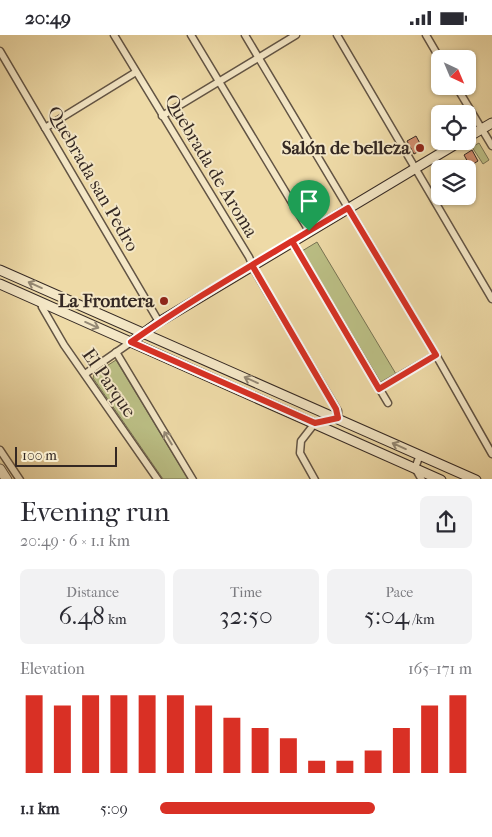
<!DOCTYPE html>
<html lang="en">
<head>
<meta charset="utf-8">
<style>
	:root { --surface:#fff; --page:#f2f2f3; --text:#2b2b33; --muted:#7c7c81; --accent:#d93025 }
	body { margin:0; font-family:"IM FELL French Canon",serif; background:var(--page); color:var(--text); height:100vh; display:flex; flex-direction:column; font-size:19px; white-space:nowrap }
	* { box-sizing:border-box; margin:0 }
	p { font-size:16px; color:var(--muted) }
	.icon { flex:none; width:28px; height:28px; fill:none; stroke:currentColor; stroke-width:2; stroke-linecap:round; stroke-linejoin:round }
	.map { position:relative; height:444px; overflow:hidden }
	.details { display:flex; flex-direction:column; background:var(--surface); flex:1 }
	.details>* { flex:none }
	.needle { width:32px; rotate:136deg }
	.fabs { position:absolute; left:431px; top:15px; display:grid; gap:10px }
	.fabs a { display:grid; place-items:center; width:45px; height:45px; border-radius:8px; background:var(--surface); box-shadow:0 1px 4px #0004; font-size:25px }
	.scale { position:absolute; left:15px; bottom:12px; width:102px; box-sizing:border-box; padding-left:5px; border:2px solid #342823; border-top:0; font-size:14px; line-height:18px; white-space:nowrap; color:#342823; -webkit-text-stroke:4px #f4e7c6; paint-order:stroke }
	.pin { position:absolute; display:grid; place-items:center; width:42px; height:42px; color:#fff; margin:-51px -21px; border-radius:50% 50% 50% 0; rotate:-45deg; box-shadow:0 0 5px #0007 }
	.pin .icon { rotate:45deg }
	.round { display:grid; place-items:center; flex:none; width:52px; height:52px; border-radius:8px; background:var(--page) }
	.summary { display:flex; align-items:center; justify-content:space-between; height:85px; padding:0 20px }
	h1 { font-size:28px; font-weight:600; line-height:38px }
	.metrics { display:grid; grid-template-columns:repeat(3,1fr); gap:8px; height:85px; padding:5px 20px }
	.metrics div { display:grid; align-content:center; border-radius:8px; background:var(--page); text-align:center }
	.metrics b { font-size:25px; font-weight:600 }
	.metrics small { font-size:14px; font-weight:400 }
	.metrics p { font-size:14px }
	.chart { height:140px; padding:10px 20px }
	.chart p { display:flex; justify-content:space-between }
	.chart svg { width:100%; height:90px; margin-top:5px; stroke:var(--accent); stroke-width:6 }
	ul { padding:0 20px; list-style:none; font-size:16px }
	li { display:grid; grid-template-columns:80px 60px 1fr; align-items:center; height:38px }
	li i { height:12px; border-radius:6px; background:var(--accent) }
	.status { display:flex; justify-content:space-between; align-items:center; height:35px; padding:0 25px; background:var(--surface); direction:ltr }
	.status svg { height:14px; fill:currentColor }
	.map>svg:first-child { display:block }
	.green { fill:#bbbf85; stroke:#787454 }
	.building { fill:#d18d6e; stroke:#342823 }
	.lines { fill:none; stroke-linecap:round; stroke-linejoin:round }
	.minor-casing { stroke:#625444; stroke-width:9 }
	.tertiary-casing { stroke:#625444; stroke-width:11 }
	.secondary-casing { stroke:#342823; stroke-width:11 }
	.minor { stroke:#f4e7c6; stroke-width:6 }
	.tertiary { stroke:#f4e7c6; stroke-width:9 }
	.secondary { stroke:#f4e7c6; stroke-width:9 }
	.oneway { stroke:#948874 }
	.route-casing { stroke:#fff; stroke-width:10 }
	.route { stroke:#d93025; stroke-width:6 }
	.poi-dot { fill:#8f2418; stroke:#f4e7c6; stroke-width:2 }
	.labels { text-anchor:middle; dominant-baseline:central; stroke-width:4; stroke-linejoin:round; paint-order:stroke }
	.poi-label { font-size:19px; font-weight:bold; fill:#342823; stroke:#f4e7c6; text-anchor:end }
	.street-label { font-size:19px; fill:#342823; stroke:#f4e7c6 }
</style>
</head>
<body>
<div class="status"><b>20:49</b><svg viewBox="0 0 49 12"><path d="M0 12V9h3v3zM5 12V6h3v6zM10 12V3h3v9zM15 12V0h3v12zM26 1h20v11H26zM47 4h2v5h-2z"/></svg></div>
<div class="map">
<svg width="492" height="445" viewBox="0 0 492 445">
	<rect width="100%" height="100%" fill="#eedaa7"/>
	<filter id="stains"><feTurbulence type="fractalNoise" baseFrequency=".004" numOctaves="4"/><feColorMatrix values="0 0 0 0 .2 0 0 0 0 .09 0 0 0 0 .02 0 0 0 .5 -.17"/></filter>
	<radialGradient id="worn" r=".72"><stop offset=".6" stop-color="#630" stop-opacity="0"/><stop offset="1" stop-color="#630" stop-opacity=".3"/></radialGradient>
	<g class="green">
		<polygon points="479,108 489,125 483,129 472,112"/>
		<polygon points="317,207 396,339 381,348 302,216"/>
		<polygon points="116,325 188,444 163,444 93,343 94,339"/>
	</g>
	<g class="building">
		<polygon points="416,101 423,114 414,119 407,106"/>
		<polygon points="472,115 478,126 470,131 464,120"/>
	</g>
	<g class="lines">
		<g class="minor-casing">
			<g id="minor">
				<polyline points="114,0 249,222 256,238 338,376 338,383 315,388 301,406 300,418 315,445"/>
				<polyline points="191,0 309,196"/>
				<polyline points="245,0 436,320 492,419"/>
				<polyline points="337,0 492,264"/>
				<polyline points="426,0 440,24"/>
				<polyline points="0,16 159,287"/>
				<polyline points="456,51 492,111"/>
				<polyline points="162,81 296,0"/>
				<polyline points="45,93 136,37"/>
				<polyline points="292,206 388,368"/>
				<polyline points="41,267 42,272 64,310 158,445"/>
				<polyline points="116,317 193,445"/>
				<polyline points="85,339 131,307"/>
				<polyline points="379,353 436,320"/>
				<polyline points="0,415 20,445"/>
				<polyline points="420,420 415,433 422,445"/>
			</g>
		</g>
		<g class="tertiary-casing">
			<polyline id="tertiary" points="0,434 7,445"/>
		</g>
		<g class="secondary-casing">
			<g id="secondary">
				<polyline points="468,102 492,88"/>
				<polyline points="0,235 476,445"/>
				<polyline points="0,249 441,445"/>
				<polyline points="131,307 159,287 461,106"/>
			</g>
		</g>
		<use href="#minor" class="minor"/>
		<use href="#tertiary" class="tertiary"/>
		<use href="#secondary" class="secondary"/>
	</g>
	<defs><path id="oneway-shaft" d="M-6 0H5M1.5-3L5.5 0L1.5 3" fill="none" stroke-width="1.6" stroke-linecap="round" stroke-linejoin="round" transform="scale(1.25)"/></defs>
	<g class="oneway">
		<use href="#oneway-shaft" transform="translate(35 250) rotate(-156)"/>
		<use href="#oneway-shaft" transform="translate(92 290) rotate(24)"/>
		<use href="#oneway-shaft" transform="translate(251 345) rotate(-156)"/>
		<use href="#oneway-shaft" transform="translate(168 403) rotate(-121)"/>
		<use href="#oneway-shaft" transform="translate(399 411) rotate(-156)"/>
	</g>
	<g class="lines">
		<g class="route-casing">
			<path id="route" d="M309 196C249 232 188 267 131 307L315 388 338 383 336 374 252 230 292 206 379 354 436 320 348 173 309 196"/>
		</g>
		<use href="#route" class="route"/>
	</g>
	<g class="poi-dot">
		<circle cx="420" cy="113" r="5"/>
		<circle cx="164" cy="266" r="5"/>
	</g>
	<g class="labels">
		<g class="poi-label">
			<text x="410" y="113">Salón de belleza</text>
			<text x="154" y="266">La Frontera</text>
		</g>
		<g class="street-label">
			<text transform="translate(211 131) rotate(59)">Quebrada de Aroma</text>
			<text transform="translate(93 144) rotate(60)">Quebrada san Pedro</text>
			<text transform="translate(109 348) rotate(55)">El Parque</text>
		</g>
	</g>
	<rect width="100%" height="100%" filter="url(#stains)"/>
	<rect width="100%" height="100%" fill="url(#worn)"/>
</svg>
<div class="fabs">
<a><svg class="needle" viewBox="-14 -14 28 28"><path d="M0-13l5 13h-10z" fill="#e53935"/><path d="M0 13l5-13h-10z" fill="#7c7c81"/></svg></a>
<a><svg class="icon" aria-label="locate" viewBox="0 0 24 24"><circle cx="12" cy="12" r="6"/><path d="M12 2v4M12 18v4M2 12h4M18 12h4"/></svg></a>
<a><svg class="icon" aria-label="layers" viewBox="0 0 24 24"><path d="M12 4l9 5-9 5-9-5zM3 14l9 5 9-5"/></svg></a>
</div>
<div class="scale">100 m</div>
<div class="pin" style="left:309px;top:196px;background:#1e9e55"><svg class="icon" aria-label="arrive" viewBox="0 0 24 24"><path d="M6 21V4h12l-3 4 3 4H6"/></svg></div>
</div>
<section class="details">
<div class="summary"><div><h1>Evening run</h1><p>20:49 · 6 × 1.1 km</p></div><a class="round"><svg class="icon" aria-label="share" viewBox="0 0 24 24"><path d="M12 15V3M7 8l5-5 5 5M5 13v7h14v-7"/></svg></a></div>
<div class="metrics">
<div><p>Distance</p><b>6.48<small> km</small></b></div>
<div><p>Time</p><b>32:50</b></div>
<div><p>Pace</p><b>5:04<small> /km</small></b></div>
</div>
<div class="chart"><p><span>Elevation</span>165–171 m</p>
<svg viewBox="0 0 160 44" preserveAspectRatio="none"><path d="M5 44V6M15 44V11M25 44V6M35 44V6M45 44V6M55 44V6M65 44V11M75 44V17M85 44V22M95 44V27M105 44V38M115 44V38M125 44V33M135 44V22M145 44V11M155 44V6"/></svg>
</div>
<ul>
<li><b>1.1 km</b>5:09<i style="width:69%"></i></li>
</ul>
</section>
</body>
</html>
